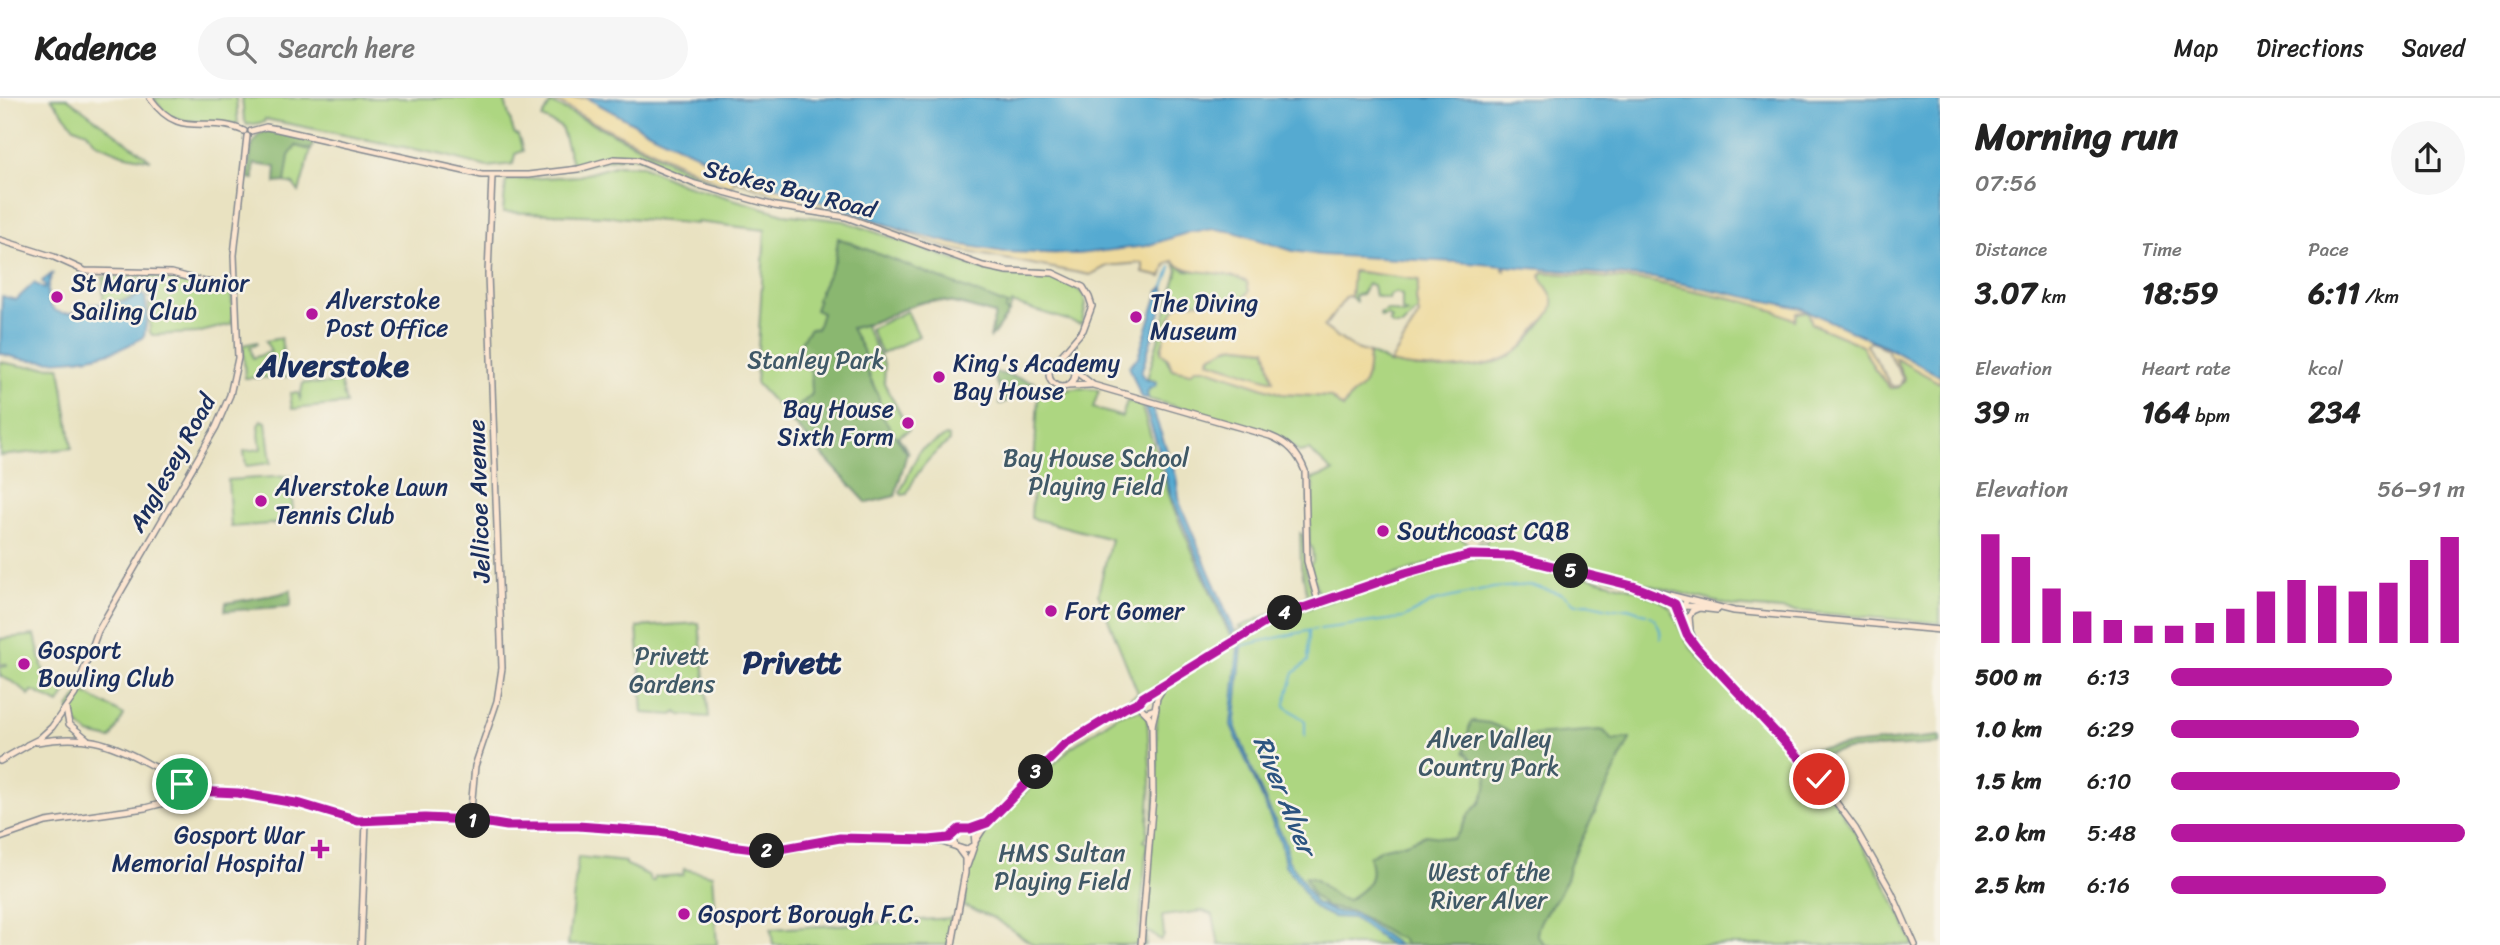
<!DOCTYPE html>
<html lang="en">
<head>
<meta charset="utf-8">
<style>
	:root { --surface:#fff; --page:#f6f6f6; --text:#222; --muted:#767676; --line:#e0e0e0; --accent:#b5179e }
	body { margin:0; font-family:Sriracha,sans-serif; background:var(--page); color:var(--text); height:100vh; display:flex; flex-direction:column; font-size:26px; white-space:nowrap }
	* { box-sizing:border-box; margin:0 }
	p { font-size:23px; color:var(--muted) }
	.icon { flex:none; width:38px; height:38px; fill:none; stroke:currentColor; stroke-width:2; stroke-linecap:round; stroke-linejoin:round }
	.map { position:relative; flex:1; overflow:hidden }
	.sheet { display:flex; flex-direction:column; background:var(--surface); width:560px }
	.sheet>* { flex:none }
	.pin { position:absolute; display:grid; place-items:center; width:60px; height:60px; color:#fff; margin:-30px; border:4px solid #fff; border-radius:50%; box-shadow:0 2px 7px #0007 }
	.km { position:absolute; width:35px; height:35px; margin:-18px; border-radius:50%; background:#222; color:#fff; font-size:19px; line-height:35px; text-align:center }
	.round { display:grid; place-items:center; flex:none; width:74px; height:74px; border-radius:37px; background:var(--page) }
	.overview { display:flex; align-items:center; justify-content:space-between; height:119px; padding:0 35px }
	h1 { font-size:38px; font-weight:700; line-height:52px }
	.stats { display:grid; grid-template-columns:repeat(3,1fr); gap:10px; height:119px; padding:7px 35px }
	.stats div { display:grid; align-content:center }
	.stats b { font-size:30px; font-weight:700 }
	.stats small { font-size:19px; font-weight:400 }
	.stats p { font-size:19px }
	.chart { height:196px; padding:14px 35px }
	.chart p { display:flex; justify-content:space-between }
	.chart svg { width:100%; height:126px; margin-top:7px; stroke:var(--accent); stroke-width:6 }
	ul { padding:0 35px; list-style:none; font-size:23px }
	li { display:grid; grid-template-columns:112px 84px 1fr; align-items:center; height:52px }
	li i { height:18px; border-radius:9px; background:var(--accent) }
	header { display:flex; align-items:center; gap:42px; box-sizing:border-box; height:98px; padding:0 35px; background:var(--surface); border-bottom:2px solid var(--line) }
	header strong { font-size:33px }
	nav { display:flex; gap:38px; margin-inline-start:auto; font-size:24px }
	.search { width:490px; height:63px; background:var(--page); display:flex; align-items:center; gap:18px; box-sizing:border-box; padding:0 24px; border-radius:38px; color:var(--muted); font-size:26px }
	main { display:flex; flex:1; min-height:0 }
	.map>svg:first-child { display:block }
	.green { fill:#add681; stroke:#648270; stroke-width:2 }
	.forest { fill:#8ab76f; stroke:#527366; stroke-width:2 }
	.sand { fill:#eeda9e; stroke:#84847e; stroke-width:2; fill-rule:evenodd }
	.water { fill:#55aad1; stroke:#386c98; stroke-width:2 }
	.lines { fill:none; stroke-linecap:round; stroke-linejoin:round }
	.stream { stroke:#55aad1; stroke-width:2 }
	.secondary-casing { stroke:#828890; stroke-width:8 }
	.secondary { stroke:#fce5d0; stroke-width:5 }
	.route-casing { stroke:#fff; stroke-width:14 }
	.route { stroke:#b5179e; stroke-width:9 }
	.poi-dot { fill:#b5179e; stroke:#f7f3e8; stroke-width:2.5 }
	.labels { text-anchor:middle; dominant-baseline:central; stroke-width:5; stroke-linejoin:round; paint-order:stroke }
	.street-label { font-size:24px; fill:#1b2f5e; stroke:#f7f3e8 }
	.poi-label { font-size:24px; fill:#1b2f5e; stroke:#f7f3e8; text-anchor:start }
	.park-label { font-size:24px; fill:#405967; stroke:#f7f3e8 }
	.water-label { font-size:26px; font-style:italic; fill:#2c5480; stroke:#f7f3e8 }
	.district-label { font-size:32px; font-weight:bold; fill:#1b2f5e; stroke:#f7f3e8 }
</style>
</head>
<body>
<header>
<strong>Kadence</strong>
<div class="search"><svg class="icon" aria-label="search" viewBox="0 0 24 24"><circle cx="10" cy="10" r="6"/><path d="M15 15l6 6"/></svg>Search here</div>
<nav><a>Map</a><a>Directions</a><a>Saved</a></nav>
</header>
<main>
<div class="map">
<svg width="1940" height="847" viewBox="0 0 1940 847">
	<rect width="100%" height="100%" fill="#f7f3e8"/>
	<filter id="ink" filterUnits="userSpaceOnUse"><feTurbulence type="fractalNoise" baseFrequency=".0143" numOctaves="2"/><feDisplacementMap in="SourceGraphic" scale="14" xChannelSelector="R" yChannelSelector="G"/><feConvolveMatrix kernelMatrix="1 2 1 2 8 2 1 2 1" color-interpolation-filters="sRGB"/></filter>
	<filter id="wash" filterUnits="userSpaceOnUse"><feTurbulence type="fractalNoise" baseFrequency=".00686" numOctaves="4" result="noise"/><feDisplacementMap in="SourceGraphic" scale="28" xChannelSelector="R" yChannelSelector="G"/><feGaussianBlur stdDeviation="1.57" result="paint"/><feColorMatrix in="noise" values="0 0 0 0 0 0 0 0 0 0 0 0 0 0 0 0 0 1.4 0 .05"/><feComposite in="paint" operator="in"/></filter>
	<g filter="url(#wash)">
		<rect width="100%" height="100%" fill="#e9e2c1"/>
		<g class="green">
			<polygon points="51,0 67,0 151,62 122,56 96,45 87,34 74,29"/>
			<polygon points="153,0 236,0 238,26 187,23 168,18"/>
			<polygon points="242,0 504,0 514,35 518,37 523,53 515,56 513,66 487,69 443,57 265,21 264,24 247,27 244,21"/>
			<polygon points="551,5 718,88 690,82 639,60 625,59 577,69 573,68 561,29 542,20"/>
			<polygon points="289,46 311,52 299,94 293,86 280,83"/>
			<path d="M618 67 642 68 682 86 784 116 844 123 980 171 1015 178 1037 177 1053 179 1072 187 1083 196 1086 206 1082 225 1080 226 1012 205 1009 214 990 241 995 216C974 211 951 202 929 203 907 205 884 219 865 228L885 268 884 285 909 332 898 338 909 355 904 359 895 398 867 405 756 285 765 132 697 124V126L606 118 503 114 506 82 579 78Z"/>
			<path d="M1175 165 1185 172 1230 176 1247 183 1249 193C1239 213 1208 203 1190 205 1184 205 1179 209 1174 212L1161 251 1172 271 1191 275 1196 270H1205L1282 296 1330 299 1343 310 1367 277 1369 255 1390 265 1421 270 1471 268 1506 260 1524 248 1548 218 1552 199 1540 178 1542 174 1648 183 1740 202 1775 212 1795 221 1797 215 1808 213 1812 226 1862 247 1875 272 1890 290 1899 289 1904 282 1894 259 1940 285V525L1733 508 1616 479 1615 481 1510 456 1477 453 1475 450 1479 444 1486 446 1487 441 1461 434 1460 439 1467 445 1468 451 1465 454 1338 495 1321 496 1317 493 1310 467 1313 463 1312 449 1309 448V399L1314 392 1312 381 1333 374 1309 352 1299 354 1287 343 1271 335 1148 301 1147 295 1155 283 1147 281 1178 172Z"/>
			<polygon points="1352,173 1419,181 1416,201 1418,212 1402,228 1393,228 1389,223 1392,221 1387,217 1381,219 1380,216 1387,212 1403,216 1408,215 1402,213 1402,197 1396,194 1390,197 1389,201 1375,198 1373,187 1368,186 1362,196 1355,197 1356,203 1351,199"/>
			<polygon points="141,178 143,195 128,201 103,205 103,179"/>
			<path d="M145 178C174 177 201 187 229 190L232 202V226L197 235 152 237 150 234 149 206 154 205 153 199H148Z"/>
			<polygon points="907,213 919,238 882,256 870,231"/>
			<polygon points="281,240 287,279 245,280 243,247 257,244 257,246 250,249 253,260 271,254 266,243"/>
			<path d="M1240 248 1266 251 1274 284 1208 263C1213 252 1229 249 1240 248Z"/>
			<polygon points="0,264 22,268 60,269 72,350 0,358"/>
			<polygon points="340,283 346,306 292,311 290,295 298,295 300,301 303,285 327,286"/>
			<polygon points="1080,290 1099,292 1093,310 1122,319 1127,303 1141,307 1174,412 1229,536 1238,532 1243,534 1132,604 1118,610 1116,609 1138,595 1098,496 1111,441 1031,420 1038,299 1033,297"/>
			<polygon points="261,322 266,324 271,365 246,368 244,353 261,351 258,328"/>
			<path d="M946 338 949 339V344C930 357 916 374 907 396L902 397 900 394 920 352Z"/>
			<polygon points="290,378 294,424 231,429 228,382"/>
			<polygon points="1300,435 1303,437 1306,472 1313,495 1305,505 1265,521 1246,532 1239,529 1303,502 1307,496 1301,468"/>
			<path d="M1494 458 1517 461 1643 493 1644 496C1680 508 1670 514 1686 542 1693 555 1704 565 1714 576L1716 575C1738 598 1763 619 1785 643 1841 703 1882 772 1914 847H1219L1213 817 1203 813 1162 818 1164 837 1161 842 1147 833 1146 847H1143L1145 805 1149 803 1150 791 1148 796 1157 665 1156 626 1160 599 1164 592 1178 580 1181 581 1180 578 1273 522 1452 462Z"/>
			<polygon points="699,525 709,619 680,617 676,614 673,617 643,615 637,529"/>
			<polygon points="35,537 44,576 70,587 59,606 36,594 32,593 29,597 15,585 0,578 0,569 7,568 7,566 0,566 0,541"/>
			<polygon points="81,593 124,617 111,641 89,636 71,621 69,610"/>
			<polygon points="1139,612 1147,617 1151,683 1147,739 1144,743 1147,745 1138,847 1034,847 994,820 964,808 969,776 984,735 1070,650 1120,616"/>
			<polygon points="578,759 625,764 625,766 648,777 651,783 654,783 654,779 683,777 684,771 712,777 717,847 568,847"/>
			<polygon points="953,820 948,847 773,847 771,831"/>
		</g>
		<g class="forest">
			<path d="M266 33H277L314 43 311 52 296 48 289 58 285 84 275 85 276 69 254 66V81L248 80C250 65 248 38 266 33Z"/>
			<path d="M838 140 1008 207 1005 212 1009 214 990 241 995 216C974 211 946 199 924 204 899 210 877 226 851 230L863 252 867 272 879 300 881 316 907 355 895 398 867 405 791 323 800 307 812 296 811 274 791 259 810 230 817 231 822 215 815 212 818 203 816 202 835 162Z"/>
			<polygon points="991,273 1035,284 1027,293 1000,307 999,305 1005,301"/>
			<polygon points="291,492 291,508 225,513 226,505 279,496"/>
			<path d="M1473 623 1489 625 1521 638 1600 632 1604 633 1613 643 1625 640 1630 641 1571 764C1568 772 1567 780 1564 787 1556 807 1539 815 1537 837L1546 847H1406L1401 840 1393 838 1354 814 1326 809 1313 797 1305 779C1321 778 1329 801 1348 802 1367 790 1377 782 1369 759L1381 751 1406 745 1426 737 1453 741 1460 733 1469 716 1480 705 1486 691 1487 676 1465 654 1470 625Z"/>
			<polygon points="1940,638 1940,646 1844,652 1815,658 1807,651"/>
		</g>
		<path class="sand" d="M551 0H612L1092 119 1504 152 1503 172 1505 173 1507 152 1658 165 1940 244V285L1895 260 1905 282 1899 289 1890 290 1875 272 1862 247 1812 226 1808 213 1797 215 1795 222 1775 213 1740 202 1648 183 1543 174 1540 178C1543 186 1551 193 1553 201 1555 214 1545 220 1538 229 1529 240 1522 252 1508 259 1479 274 1421 273 1390 265L1419 217 1416 201 1419 182 1353 173 1351 199 1347 198 1324 229 1353 250 1369 255C1368 268 1369 283 1358 293 1351 298 1346 302 1343 310L1330 299 1282 296 1205 270H1196L1191 275 1172 271 1168 260 1161 255C1163 245 1170 213 1178 207 1187 201 1228 207 1244 200L1249 193 1247 184C1224 171 1187 178 1173 163L1166 167 1162 179 1143 175V165H1141L1107 168 1090 177 947 150 839 109 807 108 735 82 732 89 726 88 591 23ZM1871 243 1886 251 1903 280 1900 288 1894 289 1890 286 1867 247ZM1240 248 1266 251 1273 283 1208 263 1210 258 1229 249Z"/>
		<g class="water">
			<polygon points="587,0 1940,0 1940,278 1885,248 1801,210 1654,180 1456,164 1320,157 1293,153 1234,134 1215,131 1190,134 1146,148 1078,156 1004,154 951,145 913,135 743,78 653,36"/>
			<path d="M53 175C44 192 43 217 70 215 77 214 84 208 91 207 111 204 122 208 140 197L145 198 147 218 144 239C136 243 128 248 120 251 86 263 33 268 0 255L2 198 16 202 34 185 44 191 45 188 42 183Z"/>
			<polygon points="1164,189 1165,198 1141,275 1145,281 1156,285 1155,289 1150,290 1147,295 1148,301 1141,299 1129,268 1138,259 1159,193"/>
			<polygon points="1144,307 1152,310 1176,378 1180,406 1235,534 1231,536 1171,398 1160,354"/>
			<polygon points="1242,548 1235,622 1236,630 1260,691 1286,746 1288,762 1301,780 1315,805 1334,814 1355,816 1398,847 1390,847 1353,820 1333,819 1316,811 1310,805 1299,785 1285,767 1281,745 1231,627 1238,549"/>
		</g>
		<g class="lines">
			<g class="stream">
				<polyline points="1164,189 1171,169"/>
				<path d="M1649 517C1657 522 1662 532 1660 541"/>
				<polyline points="1320,531 1403,520 1435,503 1493,490 1530,487 1562,496 1575,506 1587,505 1613,511 1628,510 1646,516"/>
				<polyline points="1240,548 1316,531"/>
				<polyline points="1305,639 1305,623 1285,608 1285,605 1294,575 1308,563 1309,533"/>
			</g>
		</g>
	</g>
	<g filter="url(#ink)">
		<g class="lines">
			<g class="secondary-casing">
				<g id="secondary">
					<path d="M150 0C181 44 206 15 244 33"/>
					<polyline points="251,33 266,29 277,31 482,77 528,77 578,71 614,61 637,62 695,86 775,108 846,119 983,168 1007,173 1053,175 1083,189 1089,199 1092,208 1083,232 1054,266"/>
					<polyline points="0,142 54,159 85,173 172,175 205,184 235,186"/>
					<circle cx="1062" cy="276" r="13"/>
					<path d="M1075 273 1093 287 1270 338C1288 345 1298 355 1305 373L1307 463 1318 503"/>
					<polyline points="1068,288 1090,287"/>
					<polyline points="1652,495 1683,508 1706,509"/>
					<polyline points="1686,503 1682,512 1696,549 1819,681 1855,730 1892,795 1915,847"/>
					<polyline points="1690,530 1689,519 1692,513 1699,510 1717,512"/>
					<polyline points="66,611 69,626 87,641"/>
					<polyline points="1146,614 1155,611 1157,600 1163,590"/>
					<polyline points="1152,627 1149,618 1140,609 1143,599 1271,521 1405,475 1470,456 1512,458 1734,513 1940,532"/>
					<path d="M37 644C82 636 108 643 147 665 166 675 178 678 186 700"/>
					<polyline points="27,647 39,641 52,629 75,596 98,533 216,329 230,297 238,260 234,157 247,38"/>
					<polyline points="0,663 28,647"/>
					<polyline points="181,685 190,692 200,693"/>
					<polyline points="470,722 475,668 497,603 502,570 488,176 492,78"/>
					<polyline points="0,740 46,724 145,710 210,693 255,697 301,706 358,723 423,720 470,722 507,728 578,728 660,734 730,748 770,753 830,741 865,739 942,744 966,752 975,746 974,734 963,730 956,733 953,740 955,748"/>
					<polyline points="976,742 987,725 1064,647 1125,609 1141,603"/>
					<polyline points="967,768 974,748"/>
					<polyline points="361,847 366,724"/>
					<polyline points="952,847 965,775 965,760 959,752"/>
					<polyline points="1141,847 1153,699 1152,627 1156,610"/>
				</g>
			</g>
			<use href="#secondary" class="secondary"/>
		</g>
	</g>
	<g class="lines" filter="url(#ink)">
		<g class="route-casing">
			<polyline id="route" points="182,686 194,693 238,695 301,706 358,723 425,720 470,722 507,728 578,728 660,734 730,748 769,753 840,740 929,742 949,740 959,731 970,731 987,725 1064,647 1125,610 1140,603 1143,599 1271,521 1405,475 1470,457 1512,458 1633,488 1656,497 1675,506 1687,537 1696,549 1819,681"/>
		</g>
		<use href="#route" class="route"/>
	</g>
	<g class="poi-dot">
		<circle cx="57" cy="199" r="7"/>
		<circle cx="312" cy="216" r="7"/>
		<circle cx="1136" cy="219" r="7"/>
		<circle cx="939" cy="279" r="7"/>
		<circle cx="908" cy="325" r="7"/>
		<circle cx="261" cy="403" r="7"/>
		<circle cx="1383" cy="433" r="7"/>
		<circle cx="1051" cy="513" r="7"/>
		<circle cx="24" cy="566" r="7"/>
		<path d="M316.5 740.5h7v7h7v7h-7v7h-7v-7h-7v-7h7z"/>
		<circle cx="684" cy="816" r="7"/>
	</g>
	<g class="labels">
		<g class="street-label">
			<text transform="translate(790 91) rotate(14)">Stokes Bay Road</text>
			<text transform="translate(172 365) rotate(-61)">Anglesey Road</text>
			<text transform="translate(479 403) rotate(-92)">Jellicoe Avenue</text>
		</g>
		<g class="poi-label">
			<text x="71" y="185">St Mary's Junior<tspan x="71" dy="28">Sailing Club</tspan></text>
			<text x="326" y="202">Alverstoke<tspan x="326" dy="28">Post Office</tspan></text>
			<text x="1150" y="205">The Diving<tspan x="1150" dy="28">Museum</tspan></text>
			<text x="953" y="265">King's Academy<tspan x="953" dy="28">Bay House</tspan></text>
			<text x="894" y="311" text-anchor="end">Bay House<tspan x="894" dy="28">Sixth Form</tspan></text>
			<text x="275" y="389">Alverstoke Lawn<tspan x="275" dy="28">Tennis Club</tspan></text>
			<text x="1397" y="433">Southcoast CQB</text>
			<text x="1065" y="513">Fort Gomer</text>
			<text x="38" y="552">Gosport<tspan x="38" dy="28">Bowling Club</tspan></text>
			<text x="304" y="737" text-anchor="end">Gosport War<tspan x="304" dy="28">Memorial Hospital</tspan></text>
			<text x="698" y="816">Gosport Borough F.C.</text>
		</g>
		<g class="park-label">
			<text x="816" y="262">Stanley Park</text>
			<text x="1096" y="360">Bay House School<tspan x="1096" dy="28">Playing Field</tspan></text>
			<text x="672" y="558">Privett<tspan x="672" dy="28">Gardens</tspan></text>
			<text x="1489" y="641">Alver Valley<tspan x="1489" dy="28">Country Park</tspan></text>
			<text x="1062" y="755">HMS Sultan<tspan x="1062" dy="28">Playing Field</tspan></text>
			<text x="1489" y="774">West of the<tspan x="1489" dy="28">River Alver</tspan></text>
		</g>
		<g class="water-label">
			<text transform="translate(1285 697) rotate(68)">River Alver</text>
		</g>
		<g class="district-label">
			<text x="333" y="267">Alverstoke</text>
			<text x="792" y="564">Privett</text>
		</g>
	</g>
</svg>
<div class="pin" style="left:182px;top:686px;background:#1e9e55"><svg class="icon" aria-label="arrive" viewBox="0 0 24 24"><path d="M6 21V4h12l-3 4 3 4H6"/></svg></div>
<div class="pin" style="left:1819px;top:681px;background:#d93025"><svg class="icon" aria-label="check" viewBox="0 0 24 24"><path d="M5 12l5 5 9-10"/></svg></div>
<b class="km" style="left:473px;top:723px">1</b>
<b class="km" style="left:767px;top:753px">2</b>
<b class="km" style="left:1036px;top:674px">3</b>
<b class="km" style="left:1285px;top:515px">4</b>
<b class="km" style="left:1571px;top:473px">5</b>
</div>
<section class="sheet">
<div class="overview"><div><h1>Morning run</h1><p>07:56</p></div><a class="round"><svg class="icon" aria-label="share" viewBox="0 0 24 24"><path d="M12 15V3M7 8l5-5 5 5M5 13v7h14v-7"/></svg></a></div>
<div class="stats">
<div><p>Distance</p><b>3.07<small> km</small></b></div>
<div><p>Time</p><b>18:59</b></div>
<div><p>Pace</p><b>6:11<small> /km</small></b></div>
</div>
<div class="stats">
<div><p>Elevation</p><b>39<small> m</small></b></div>
<div><p>Heart rate</p><b>164<small> bpm</small></b></div>
<div><p>kcal</p><b>234</b></div>
</div>
<div class="chart"><p><span>Elevation</span>56–91 m</p>
<svg viewBox="0 0 160 44" preserveAspectRatio="none"><path d="M5 44V6M15 44V14M25 44V25M35 44V33M45 44V36M55 44V38M65 44V38M75 44V37M85 44V32M95 44V26M105 44V22M115 44V24M125 44V26M135 44V23M145 44V15M155 44V7"/></svg>
</div>
<ul>
<li><b>500 m</b>6:13<i style="width:75%"></i></li>
<li><b>1.0 km</b>6:29<i style="width:64%"></i></li>
<li><b>1.5 km</b>6:10<i style="width:78%"></i></li>
<li><b>2.0 km</b>5:48<i style="width:100%"></i></li>
<li><b>2.5 km</b>6:16<i style="width:73%"></i></li>
</ul>
</section>
</main>
</body>
</html>
